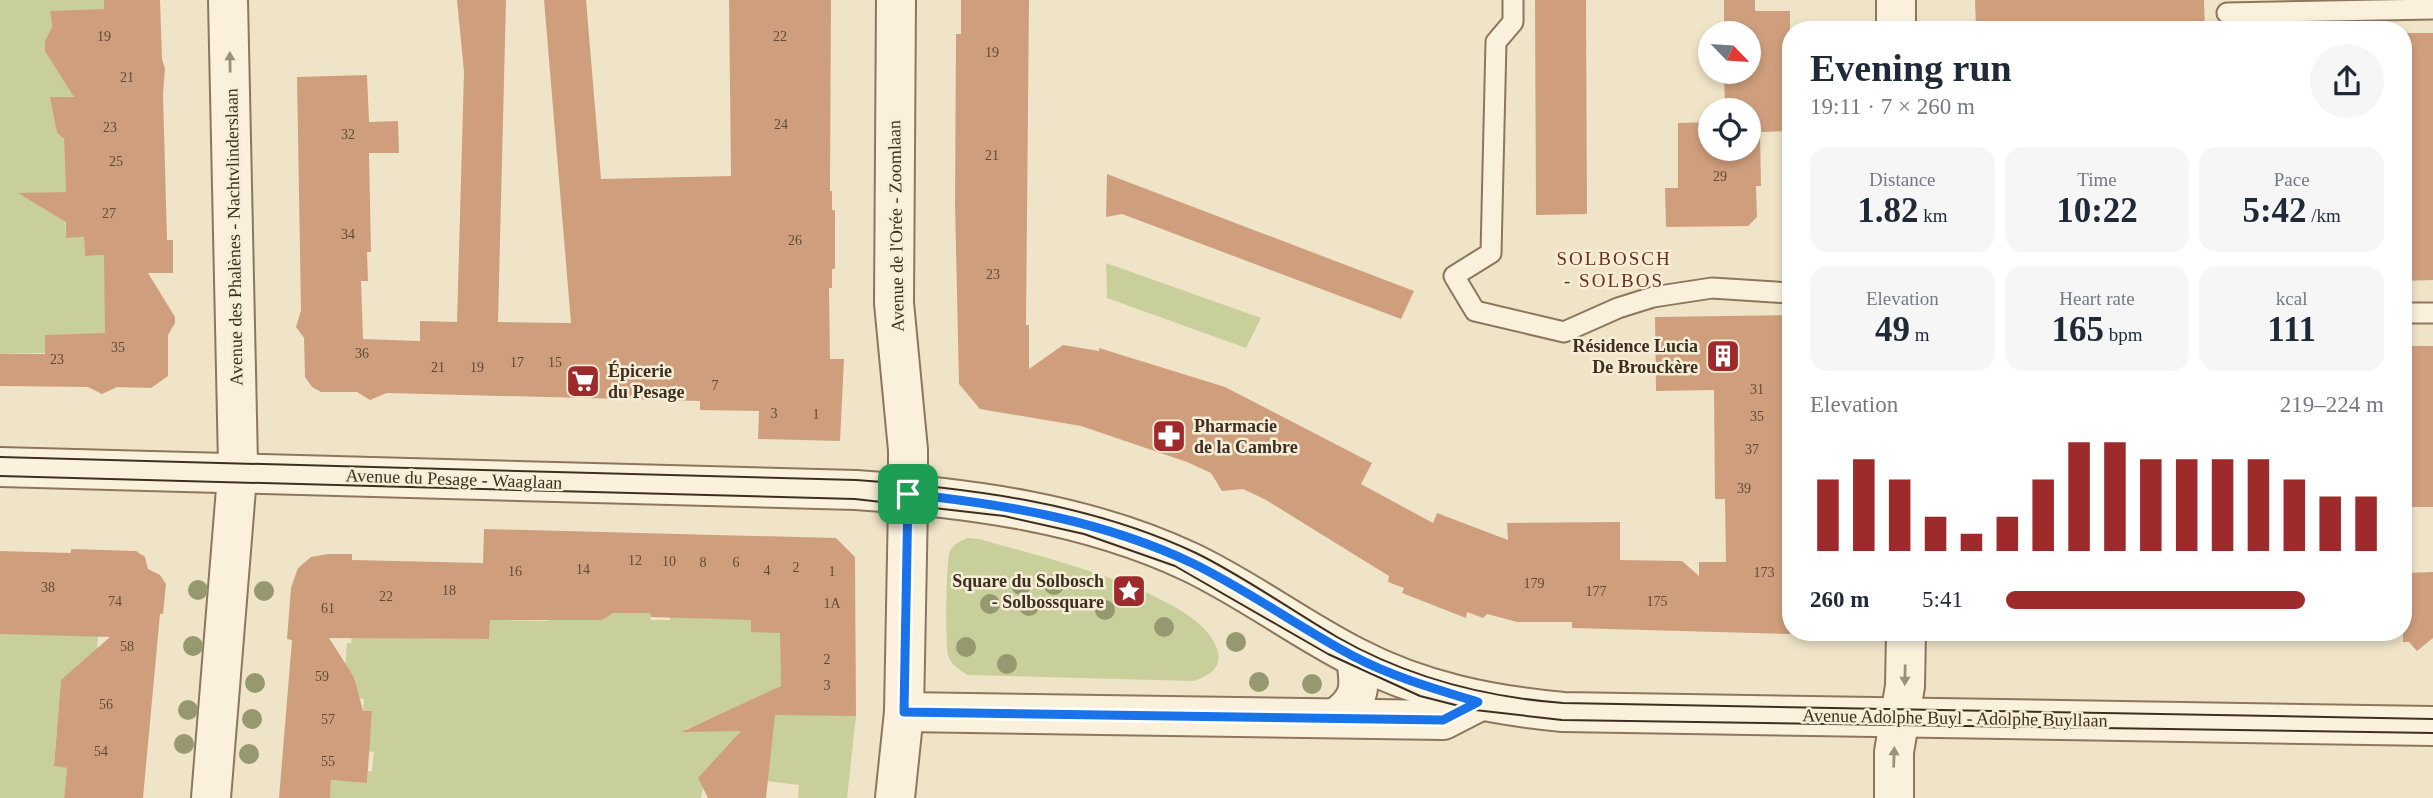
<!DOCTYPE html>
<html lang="en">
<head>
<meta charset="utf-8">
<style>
	:root { --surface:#fff; --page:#f6f6f7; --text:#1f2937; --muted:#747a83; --accent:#9e2a2b }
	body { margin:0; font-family:"Times New Roman",serif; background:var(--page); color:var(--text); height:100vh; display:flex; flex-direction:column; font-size:26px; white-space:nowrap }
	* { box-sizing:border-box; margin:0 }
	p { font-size:23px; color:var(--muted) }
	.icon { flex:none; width:38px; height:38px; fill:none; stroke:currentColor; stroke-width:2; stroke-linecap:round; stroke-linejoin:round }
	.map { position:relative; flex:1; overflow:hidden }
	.details { position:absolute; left:1782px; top:21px; width:630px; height:620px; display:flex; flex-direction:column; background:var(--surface); border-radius:28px; box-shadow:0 4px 10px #0003 }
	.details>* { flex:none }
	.needle { width:46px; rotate:115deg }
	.tools { position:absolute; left:1698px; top:21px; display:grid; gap:14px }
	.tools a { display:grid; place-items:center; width:63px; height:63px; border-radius:50%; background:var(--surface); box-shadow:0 4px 10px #0003; font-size:35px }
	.pin { position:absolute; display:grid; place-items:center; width:60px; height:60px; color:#fff; margin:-30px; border-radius:14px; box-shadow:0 4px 10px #0006 }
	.round { display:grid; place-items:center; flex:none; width:74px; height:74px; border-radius:37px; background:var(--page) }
	.overview { display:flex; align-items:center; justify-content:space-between; height:119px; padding:0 28px }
	h1 { font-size:38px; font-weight:600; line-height:52px }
	.figures { display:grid; grid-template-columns:repeat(3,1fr); gap:10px; height:119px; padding:7px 28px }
	.figures div { display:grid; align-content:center; border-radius:18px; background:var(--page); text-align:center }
	.figures b { font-size:35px; font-weight:600 }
	.figures small { font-size:19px; font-weight:400 }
	.figures p { font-size:19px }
	.chart { height:196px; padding:14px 28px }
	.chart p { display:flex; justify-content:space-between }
	.chart svg { width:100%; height:126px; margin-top:7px; stroke:var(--accent); stroke-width:6 }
	ul { padding:0 28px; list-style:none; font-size:23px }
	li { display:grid; grid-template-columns:112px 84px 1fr; align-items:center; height:52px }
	li i { height:18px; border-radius:9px; background:var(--accent) }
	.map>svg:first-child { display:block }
	.green { fill:#c9cf9b; fill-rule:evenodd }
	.building { fill:#cf9f7d }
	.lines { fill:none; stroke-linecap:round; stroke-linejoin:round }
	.service-casing { stroke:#8d765c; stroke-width:23 }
	.minor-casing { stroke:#8d765c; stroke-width:42 }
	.tertiary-casing { stroke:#8d765c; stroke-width:42 }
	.service { stroke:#faf1dc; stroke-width:19 }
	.minor { stroke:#faf1dc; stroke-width:38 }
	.tertiary { stroke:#faf1dc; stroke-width:38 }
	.tram { stroke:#3d2e20; stroke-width:2 }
	.tree { fill:#96986f }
	.oneway { fill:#9c907e }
	.route-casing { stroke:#fff; stroke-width:14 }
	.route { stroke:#1a73e8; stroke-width:9 }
	.labels { text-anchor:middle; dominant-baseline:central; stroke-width:5; stroke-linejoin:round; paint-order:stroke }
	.number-label { font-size:14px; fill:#624a37 }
	.street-label { font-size:18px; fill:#3d2e20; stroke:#f7eed8 }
	.poi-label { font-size:18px; font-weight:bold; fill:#3d2e20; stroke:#f7eed8; text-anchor:end }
	.neighbourhood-label { font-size:19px; letter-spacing:2px; fill:#6b2e1e; stroke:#f7eed8 }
</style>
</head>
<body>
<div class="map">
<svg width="2433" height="798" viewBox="0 0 2433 798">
	<rect width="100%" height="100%" fill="#f0e4c8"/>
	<g class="green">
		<polygon points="0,0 104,0 104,9 50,12 52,29 45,50 82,96 52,98 57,133 64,139 66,192 46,193 65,218 66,238 84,237 85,256 104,255 111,334 45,335 45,353 0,354"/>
		<polygon points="1106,263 1261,318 1246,348 1107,298"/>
		<path d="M967 538 979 539C1033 555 1205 593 1218 652 1222 669 1206 677 1193 681L967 675C959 669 951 665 948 655 945 646 946 558 950 551 953 544 961 541 967 538Z"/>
		<path d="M547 608 613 613 650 611 651 620H670V617L717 619 760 610 856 716 847 798H798L799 785 732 777 700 781 703 786 701 798H330L331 780 367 783 368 771H372L374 752 364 751 371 711H363L364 699 354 698 355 679 352 673 345 670 347 643H351L353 627 366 638 489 639 490 620 547 621ZM758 697V731L684 730Z"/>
		<polygon points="99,624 96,662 61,680 54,766 67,768 64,798 0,798 0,634"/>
	</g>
	<g class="building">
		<polygon points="104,0 160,0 162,59 165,69 163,94 167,240 173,240 173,273 148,273 175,317 175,323 168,335 168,376 151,388 117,387 102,394 88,387 0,386 0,354 45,354 45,335 105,333 104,255 85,256 84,237 66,238 66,222 18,193 66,192 64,139 57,133 50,97 74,97 45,51 45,41 52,27 50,11 104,9"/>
		<polygon points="457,0 506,0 498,322 571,323 544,0 586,0 601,179 731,176 729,0 831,0 830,191 832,191 832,210 835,210 835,269 832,269 832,288 829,288 830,359 844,359 840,441 758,439 759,411 700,410 700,401 387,393 370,400 357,392 321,392 312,387 305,377 304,338 296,327 301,310 297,77 367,75 369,122 398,121 399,153 369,153 371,252 367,252 368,281 361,281 363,339 420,341 420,321 457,322 464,72"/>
		<polygon points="961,0 1029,0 1026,325 1029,325 1029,369 1063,345 1099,351 1099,348 1225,387 1372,463 1361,484 1433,523 1437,513 1508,540 1507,523 1620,522 1620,560 1682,561 1699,576 1699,562 1726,562 1725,499 1715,499 1714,390 1656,391 1655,317 1790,315 1790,634 1572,628 1572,622 1517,622 1487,614 1483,618 1467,612 1466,618 1402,593 1404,588 1388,582 1389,576 1266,500 1243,489 1222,491 1211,473 1187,462 1081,426 980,409 959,384 955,204 956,34 961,34"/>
		<polygon points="1535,0 1586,0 1587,214 1536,215"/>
		<polygon points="1724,0 1755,0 1755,11 1790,11 1790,131 1760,132 1761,186 1756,186 1757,217 1748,226 1666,227 1665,188 1678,188 1678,123 1710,122 1710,149 1748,149 1748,110 1725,110 1724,72 1748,72 1748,33 1724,33"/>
		<polygon points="1975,0 2204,0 2205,30 1976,30"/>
		<polygon points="2403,33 2433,33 2433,280 2403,281"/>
		<polygon points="1107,174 1414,291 1401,319 1122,214 1106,217"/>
		<rect x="2403" y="346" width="30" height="161"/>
		<polygon points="484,529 836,538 855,557 856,716 775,715 766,798 708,798 698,778 741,731 681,732 781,686 780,633 751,632 751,620 651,617 650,613 613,613 602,620 490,620 489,639 329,638 354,677 363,711 372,711 367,783 331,780 330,798 279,798 292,640 287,639 291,588 298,568 311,557 328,554 352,554 352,560 483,563"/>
		<polygon points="71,549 136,551 145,557 148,569 160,575 166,584 163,614 160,614 143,798 64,798 67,768 54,766 61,680 110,637 0,634 0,551 71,553"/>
		<polygon points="2433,572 2433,638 2417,651 2409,642 2403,642 2403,573"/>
	</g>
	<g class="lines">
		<g class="service-casing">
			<g id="service">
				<polyline points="1513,0 1513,22 1496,42 1491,253 1454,276 1475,311 1564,332 1618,308 1653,297 1712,288 1790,293"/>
				<polyline points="2227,13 2433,9"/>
				<polyline points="2403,313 2433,313"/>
			</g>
		</g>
		<g class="minor-casing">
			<g id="minor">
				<polyline points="1896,0 1896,30"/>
				<polyline points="904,712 1443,720 1478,702"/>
				<path d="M1337 717C1362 699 1360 686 1356 658"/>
				<polyline points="211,798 238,464 228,0"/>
				<polyline points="895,798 904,712 908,504 908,450 894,303 896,0"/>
				<polyline points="1894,798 1894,752 1905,686 1906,632"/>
			</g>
		</g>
		<g class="tertiary-casing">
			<path id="tertiary" d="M0 467 856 490C969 498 1086 513 1190 562 1247 589 1298 628 1355 657 1420 691 1489 705 1563 712L2433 726"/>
		</g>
		<use href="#service" class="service"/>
		<use href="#minor" class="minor"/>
		<use href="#tertiary" class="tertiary"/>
		<g class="tram">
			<path d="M0 457 856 480C971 488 1090 503 1196 553 1245 577 1289 609 1337 637 1407 677 1483 697 1563 703L2433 719"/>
			<polyline points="0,476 855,499 1004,516 1084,534 1175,566 1328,654 1420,696 1475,710 1562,720 2433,733"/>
		</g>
	</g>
	<g class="tree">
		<circle cx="1021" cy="585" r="10"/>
		<circle cx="1054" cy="585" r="10"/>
		<circle cx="198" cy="590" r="10"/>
		<circle cx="264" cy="591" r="10"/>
		<circle cx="990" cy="604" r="10"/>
		<circle cx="1029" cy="606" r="10"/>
		<circle cx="1105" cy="610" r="10"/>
		<circle cx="1164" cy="627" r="10"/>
		<circle cx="1236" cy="642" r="10"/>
		<circle cx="193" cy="646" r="10"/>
		<circle cx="966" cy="647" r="10"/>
		<circle cx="1007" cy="664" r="10"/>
		<circle cx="1259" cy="682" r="10"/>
		<circle cx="255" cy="683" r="10"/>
		<circle cx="1312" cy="684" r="10"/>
		<circle cx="188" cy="710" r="10"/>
		<circle cx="252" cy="719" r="10"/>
		<circle cx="184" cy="744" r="10"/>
		<circle cx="249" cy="754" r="10"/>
	</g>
	<defs><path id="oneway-solid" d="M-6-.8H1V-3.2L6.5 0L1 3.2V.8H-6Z" transform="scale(1.75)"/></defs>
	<g class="oneway">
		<use href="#oneway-solid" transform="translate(230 62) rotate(-91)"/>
		<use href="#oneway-solid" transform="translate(1905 675) rotate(91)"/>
		<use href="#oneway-solid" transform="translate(1894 757) rotate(-88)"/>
	</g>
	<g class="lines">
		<g class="route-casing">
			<path id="route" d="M908 494C1004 504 1104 521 1192 563 1248 590 1298 627 1353 656 1393 677 1435 689 1478 702L1443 720 904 712Z"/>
		</g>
		<use href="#route" class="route"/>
	</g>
	<defs>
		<g id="building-square" transform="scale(1.75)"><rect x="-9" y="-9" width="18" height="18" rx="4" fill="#9e2a2b" stroke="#f7eed8"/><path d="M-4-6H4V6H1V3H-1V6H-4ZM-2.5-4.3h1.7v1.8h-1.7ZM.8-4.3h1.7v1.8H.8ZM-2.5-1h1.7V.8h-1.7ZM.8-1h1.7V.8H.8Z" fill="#fff"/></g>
		<g id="supermarket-square" transform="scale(1.75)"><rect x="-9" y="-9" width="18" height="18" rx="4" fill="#9e2a2b" stroke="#f7eed8"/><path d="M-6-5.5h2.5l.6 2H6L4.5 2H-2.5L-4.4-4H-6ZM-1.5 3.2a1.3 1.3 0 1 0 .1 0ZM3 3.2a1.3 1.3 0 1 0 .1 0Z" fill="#fff"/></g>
		<g id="pharmacy-square" transform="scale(1.75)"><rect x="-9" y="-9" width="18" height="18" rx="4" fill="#9e2a2b" stroke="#f7eed8"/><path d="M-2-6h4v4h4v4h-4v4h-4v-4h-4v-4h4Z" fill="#fff"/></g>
		<g id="sight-square" transform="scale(1.75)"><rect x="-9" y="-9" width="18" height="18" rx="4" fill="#9e2a2b" stroke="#f7eed8"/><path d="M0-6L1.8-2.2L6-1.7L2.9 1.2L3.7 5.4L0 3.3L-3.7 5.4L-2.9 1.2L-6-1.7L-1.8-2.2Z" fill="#fff"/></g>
	</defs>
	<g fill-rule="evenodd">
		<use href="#building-square" x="1723" y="356"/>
		<use href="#supermarket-square" x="583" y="381"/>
		<use href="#pharmacy-square" x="1169" y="436"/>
		<use href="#sight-square" x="1129" y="591"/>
	</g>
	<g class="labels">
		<g class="number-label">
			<text x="104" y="36">19</text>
			<text x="780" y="36">22</text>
			<text x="992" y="52">19</text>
			<text x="127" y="77">21</text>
			<text x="781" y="124">24</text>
			<text x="110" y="127">23</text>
			<text x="348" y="134">32</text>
			<text x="992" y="155">21</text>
			<text x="116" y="161">25</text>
			<text x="1720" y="176">29</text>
			<text x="109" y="213">27</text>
			<text x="348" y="234">34</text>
			<text x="795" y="240">26</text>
			<text x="993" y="274">23</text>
			<text x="118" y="347">35</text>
			<text x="362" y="353">36</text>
			<text x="57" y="359">23</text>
			<text x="517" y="362">17</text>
			<text x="555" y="362">15</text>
			<text x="438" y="367">21</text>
			<text x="477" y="367">19</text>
			<text x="715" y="385">7</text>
			<text x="1757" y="389">31</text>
			<text x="774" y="413">3</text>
			<text x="816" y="414">1</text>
			<text x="1757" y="416">35</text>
			<text x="1752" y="449">37</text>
			<text x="1744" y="488">39</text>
			<text x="635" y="560">12</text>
			<text x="669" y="561">10</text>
			<text x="703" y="562">8</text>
			<text x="736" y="562">6</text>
			<text x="796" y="567">2</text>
			<text x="583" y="569">14</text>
			<text x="767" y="570">4</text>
			<text x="515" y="571">16</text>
			<text x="832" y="571">1</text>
			<text x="1764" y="572">173</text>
			<text x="1534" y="583">179</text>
			<text x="48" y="587">38</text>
			<text x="449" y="590">18</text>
			<text x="1596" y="591">177</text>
			<text x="386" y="596">22</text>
			<text x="115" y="601">74</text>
			<text x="1657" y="601">175</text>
			<text x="832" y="603">1A</text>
			<text x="328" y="608">61</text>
			<text x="127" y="646">58</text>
			<text x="827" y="659">2</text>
			<text x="322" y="676">59</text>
			<text x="827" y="685">3</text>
			<text x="106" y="704">56</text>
			<text x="328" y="719">57</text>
			<text x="101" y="751">54</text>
			<text x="328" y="761">55</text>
		</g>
		<g class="street-label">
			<text transform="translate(896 226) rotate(-91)">Avenue de l'Orée - Zoomlaan</text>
			<text transform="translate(234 237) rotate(-91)">Avenue des Phalènes - Nachtvlinderslaan</text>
			<text transform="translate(454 479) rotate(2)">Avenue du Pesage - Waaglaan</text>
			<text transform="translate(1955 718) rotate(1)">Avenue Adolphe Buyl - Adolphe Buyllaan</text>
		</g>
		<g class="poi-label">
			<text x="1698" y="346">Résidence Lucia<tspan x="1698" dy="21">De Brouckère</tspan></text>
			<text x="608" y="371" text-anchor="start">Épicerie<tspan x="608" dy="21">du Pesage</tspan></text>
			<text x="1194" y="426" text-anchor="start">Pharmacie<tspan x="1194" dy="21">de la Cambre</tspan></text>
			<text x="1104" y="581">Square du Solbosch<tspan x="1104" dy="21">- Solbossquare</tspan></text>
		</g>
		<g class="neighbourhood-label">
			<text x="1614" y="258">SOLBOSCH<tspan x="1614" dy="22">- SOLBOS</tspan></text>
		</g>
	</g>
</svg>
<div class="tools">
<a><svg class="needle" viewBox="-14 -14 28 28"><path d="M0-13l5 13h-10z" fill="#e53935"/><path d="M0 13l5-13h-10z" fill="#747a83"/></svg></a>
<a><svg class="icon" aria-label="locate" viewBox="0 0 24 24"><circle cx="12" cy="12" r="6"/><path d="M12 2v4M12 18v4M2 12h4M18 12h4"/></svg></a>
</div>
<div class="pin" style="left:908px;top:494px;background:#1e9e55"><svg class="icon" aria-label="arrive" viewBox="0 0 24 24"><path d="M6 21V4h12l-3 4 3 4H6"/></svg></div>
<section class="details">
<div class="overview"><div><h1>Evening run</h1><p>19:11 · 7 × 260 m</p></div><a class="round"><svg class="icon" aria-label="share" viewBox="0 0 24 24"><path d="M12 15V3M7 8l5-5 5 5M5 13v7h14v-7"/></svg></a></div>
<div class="figures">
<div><p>Distance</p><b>1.82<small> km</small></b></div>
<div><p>Time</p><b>10:22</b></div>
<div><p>Pace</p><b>5:42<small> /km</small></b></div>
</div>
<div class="figures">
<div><p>Elevation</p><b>49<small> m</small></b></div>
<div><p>Heart rate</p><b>165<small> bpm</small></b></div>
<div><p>kcal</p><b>111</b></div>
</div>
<div class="chart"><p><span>Elevation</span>219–224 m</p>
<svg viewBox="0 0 160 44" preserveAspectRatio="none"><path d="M5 44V19M15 44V12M25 44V19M35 44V32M45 44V38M55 44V32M65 44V19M75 44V6M85 44V6M95 44V12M105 44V12M115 44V12M125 44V12M135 44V19M145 44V25M155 44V25"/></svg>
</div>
<ul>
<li><b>260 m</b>5:41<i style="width:79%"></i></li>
</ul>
</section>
</div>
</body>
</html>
